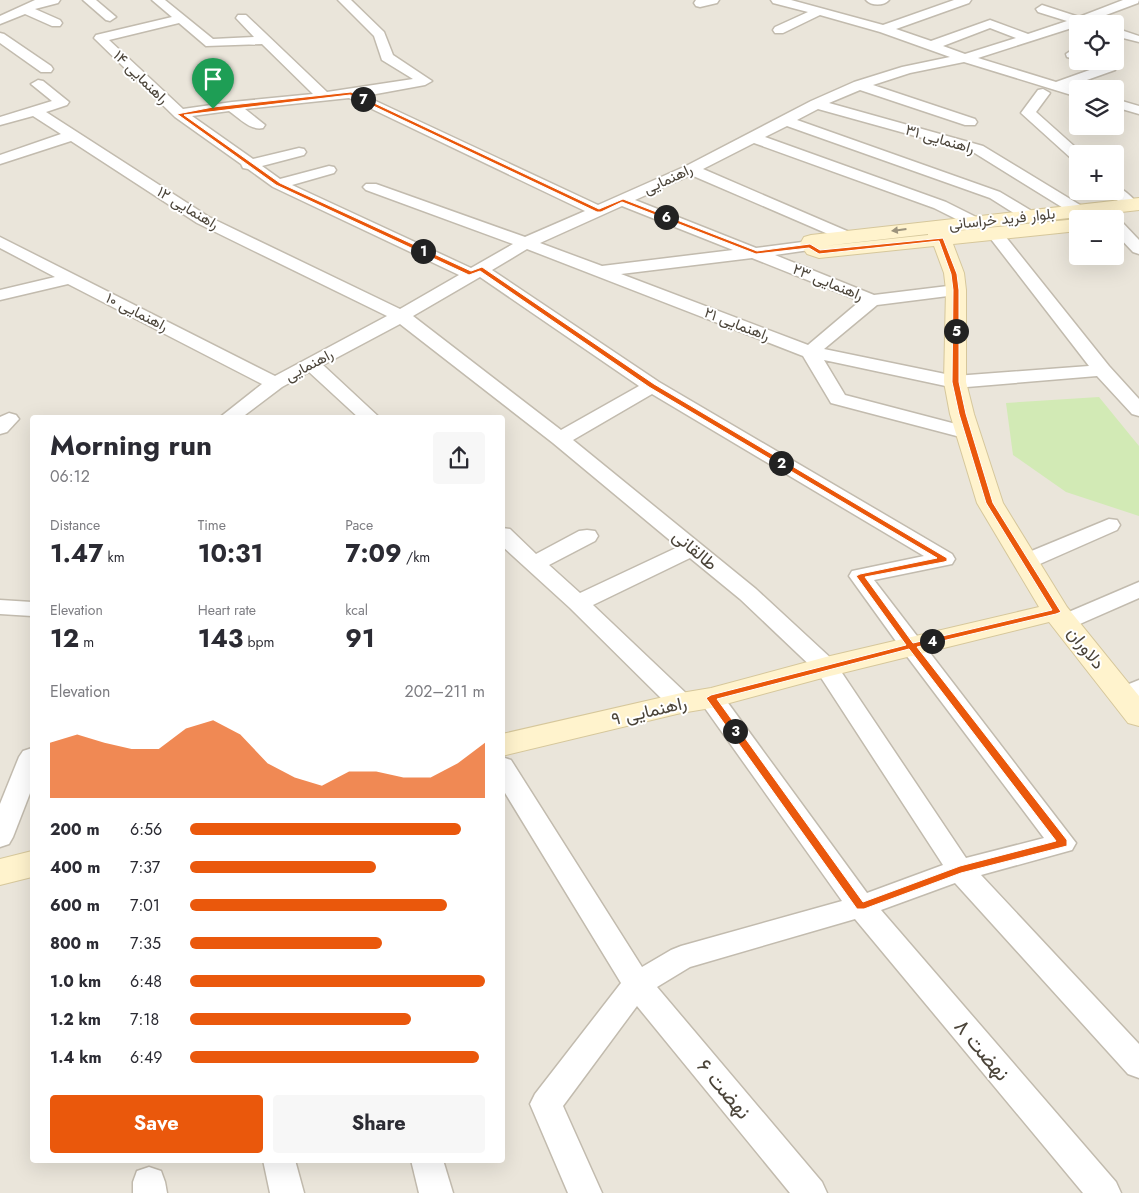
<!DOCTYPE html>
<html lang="en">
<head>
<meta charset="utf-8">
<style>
	:root { --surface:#fff; --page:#f7f7f7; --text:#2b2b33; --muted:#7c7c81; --accent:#ea580c }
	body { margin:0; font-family:Jost,Vazirmatn,sans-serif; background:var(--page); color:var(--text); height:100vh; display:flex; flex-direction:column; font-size:19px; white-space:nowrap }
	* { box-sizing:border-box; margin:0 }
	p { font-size:16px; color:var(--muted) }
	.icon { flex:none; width:28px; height:28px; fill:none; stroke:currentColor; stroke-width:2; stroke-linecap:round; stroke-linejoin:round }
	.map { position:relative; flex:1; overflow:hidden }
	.panel { position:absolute; left:30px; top:415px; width:475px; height:748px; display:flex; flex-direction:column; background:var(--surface); border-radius:5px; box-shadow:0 5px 20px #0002 }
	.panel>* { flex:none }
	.fabs { position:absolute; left:1069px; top:15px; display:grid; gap:10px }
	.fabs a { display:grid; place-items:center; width:55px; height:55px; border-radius:5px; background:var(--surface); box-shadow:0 5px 20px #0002; font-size:25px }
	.pin { position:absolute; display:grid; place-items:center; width:42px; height:42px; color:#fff; margin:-51px -21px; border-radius:50% 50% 50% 0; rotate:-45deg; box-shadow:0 0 5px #0007 }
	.pin .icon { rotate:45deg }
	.km { position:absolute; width:25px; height:25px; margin:-12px; border-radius:50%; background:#222; color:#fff; font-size:14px; line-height:25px; text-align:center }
	.round { display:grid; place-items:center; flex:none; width:52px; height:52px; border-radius:5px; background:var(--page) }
	.head { display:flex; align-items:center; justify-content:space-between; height:85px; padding:0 20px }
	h1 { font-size:28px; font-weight:700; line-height:38px }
	.metrics { display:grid; grid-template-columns:repeat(3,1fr); gap:8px; height:85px; padding:5px 20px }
	.metrics div { display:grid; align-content:center }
	.metrics b { font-size:25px; font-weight:700 }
	.metrics small { font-size:14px; font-weight:400 }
	.metrics p { font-size:14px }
	.chart { height:140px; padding:10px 20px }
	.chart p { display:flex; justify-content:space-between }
	.chart svg { width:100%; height:90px; margin-top:5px; fill:var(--accent); opacity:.7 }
	.button { display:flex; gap:10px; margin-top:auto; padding:10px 20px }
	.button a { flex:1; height:58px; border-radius:5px; background:var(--accent); color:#fff; font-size:20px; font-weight:700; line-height:58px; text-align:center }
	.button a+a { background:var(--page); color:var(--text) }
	ul { padding:0 20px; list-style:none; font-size:16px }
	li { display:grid; grid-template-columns:80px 60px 1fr; align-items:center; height:38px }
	li i { height:12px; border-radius:6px; background:var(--accent) }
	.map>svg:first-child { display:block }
	.residential { fill:#eae5da; fill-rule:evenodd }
	.green { fill:#d2eab5 }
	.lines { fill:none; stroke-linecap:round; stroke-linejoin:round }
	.street-casing { stroke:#c2bbae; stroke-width:3 }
	.secondary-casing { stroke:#d6c79b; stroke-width:2 }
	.street { fill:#fff; fill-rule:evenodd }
	.secondary { fill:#fff3cd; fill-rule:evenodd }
	.oneway { fill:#9c937c }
	.route { fill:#ea580c; stroke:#fff; fill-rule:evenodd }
	.labels { text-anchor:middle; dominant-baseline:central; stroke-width:4; stroke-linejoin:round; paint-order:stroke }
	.far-street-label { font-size:15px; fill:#4b4439; stroke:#fff }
	.street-label { font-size:18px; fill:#4b4439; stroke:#fff }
	.near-street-label { font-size:21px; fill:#4b4439; stroke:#fff }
</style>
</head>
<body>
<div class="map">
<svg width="1139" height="1193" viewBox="0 0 1139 1193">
	<rect width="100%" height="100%" fill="#f6f3ec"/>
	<path class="residential" d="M0 0H1139V1193H0ZM1078 24H1115V61H1078ZM1078 89H1115V126H1078ZM1078 154H1115V191H1078ZM1078 219H1115V256H1078ZM32 418H502V1160H32Z"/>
	<polygon class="green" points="1099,397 1139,446 1139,516 1066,492 1013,455 1006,403"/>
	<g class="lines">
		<g class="street-casing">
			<g id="street">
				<polygon points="35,0 60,0 58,3 35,9 60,20 62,23 60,26 52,26 25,14 0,24 0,16"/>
				<polygon points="83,0 96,0 116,17 110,21 106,20"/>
				<path d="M152 0H165L213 39 254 37 236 18 238 15H246L327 92 413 79 382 60 374 36 338 0H351L384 32 393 55 432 81 425 85 365 96 598 205 686 166 811 101 854 82 902 67 950 57 880 32 820 15 783 33H775L773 30 775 27 808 12 773 3 771 0H791L883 25 954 0H971L969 3 896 29 931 41 990 20 1028 34 1067 21 1038 12 1036 9 1042 5 1079 17 1123 0H1139L1138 3 1090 21 1091 24H1078V26L978 58 1056 82 1098 67 1087 61C1097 61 1109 59 1117 67L1115 70 1070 86 1078 89V97L964 62 910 73 873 85 975 119 977 122 975 125H965L860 90 829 103 983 146 1085 208 1087 211 1085 214H1073L973 152 818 109 797 120 1000 192 1035 213 1037 216 1035 219H1023L990 198 787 126 765 137 946 202 980 219 982 222 980 225H968L934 208 754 143 703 169 854 234 856 237 854 240H842L691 175 635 200 756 248 810 241 816 243 818 246 816 249 775 255 874 295 956 285 962 286 965 290 962 294 956 295 877 305 824 349 955 376 1089 366 987 234 989 231H1001L1109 366 1139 399V416L1132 414 1097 376 955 388 824 360 845 395 975 429 978 433 975 437 968 439 831 403 803 356 527 249 492 270 659 382 952 554 955 559 952 564 874 580 1076 843 1072 850 981 875 1139 1044V1078L1128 1074 955 883 881 910 1116 1182 1121 1193H1083L855 919 690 967 657 987 822 1182 827 1193H790L637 1006 563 1106 602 1193H568L530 1104 535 1094 621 983 502 788V757L511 760 642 967 671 950 681 946 842 901 702 704 699 698 702 692 711 690 720 692 867 893 943 865 818 673 740 599 690 558 593 605 690 697 693 703 690 709 681 711 672 709 570 608 502 546V528L510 529 536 554 579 531 587 530 595 531 598 536 595 541 549 565 580 593 678 547 553 443 400 324 323 365 380 418H359L309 372 282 387 241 418H219L262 384 68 284 0 300V290L55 277 0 248V237L275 376 387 316 197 223 71 141 0 164V155L61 134 33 116 0 125V117L52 101 31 84 38 80 43 81 69 102 67 105 46 112 209 217 400 309 459 275 273 187 248 169 243 168 241 164 175 117 94 38 96 35 172 17ZM179 23 206 46 262 44 313 94 232 102 183 109 109 40ZM990 28 1016 38 965 54 943 46ZM349 98 585 211 525 237 376 184H366L363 187 366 190 513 244 471 268 292 185 334 173 336 170 334 167 329 166 280 179 262 166 304 155 306 152 304 149 299 148 253 159 192 116 229 111C239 118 251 131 263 128L265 125 245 109ZM622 206 733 250 602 266 540 243ZM752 258 860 301 808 345 621 274ZM480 277 639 386 561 430 413 316ZM652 394 924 556 852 571 849 576 903 651 1044 838 966 858 834 661 756 589 573 440Z"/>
				<polygon points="696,0 719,0 717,3 700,7 696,6 694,3"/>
				<path d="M866 0H889C884 6 871 6 866 0Z"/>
				<polygon points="1115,28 1139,36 1139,42 1115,36"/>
				<polygon points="0,33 4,34 51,66 53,69 51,72 41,72 0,43"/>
				<polygon points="1072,50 1078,52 1078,60 1067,57 1066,54"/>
				<polygon points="1043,89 1050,93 1036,112 1083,154 1078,154 1078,161 1073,160 1021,113 1038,90"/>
				<polygon points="1115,99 1139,106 1139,114 1115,107"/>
				<path d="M1115 186C1124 189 1133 198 1139 205L1137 208H1125L1108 191H1115Z"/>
				<polygon points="1115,219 1121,221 1139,240 1139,254 1133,252 1115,233"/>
				<polygon points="9,413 16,415 19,419 7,432 0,434 0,417"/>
				<polygon points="1109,519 1117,520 1120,525 1117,530 1033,567 1025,569 1017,567 1014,562 1017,557"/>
				<polygon points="1139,582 1139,598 1073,627 1065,629 1057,627 1054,622 1057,617"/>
				<polygon points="0,600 32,602 32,616 0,614"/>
				<polygon points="1139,680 1139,698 1123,704 1114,702 1111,696 1114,690"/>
				<polygon points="32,748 32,788 13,837 9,844 0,847 0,804 19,757 23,751"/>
				<polygon points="263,1160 295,1160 304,1193 270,1193"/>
				<polygon points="411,1160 443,1160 453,1193 419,1193"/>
				<polygon points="149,1167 161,1171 165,1182 167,1193 133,1193 133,1182 137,1171"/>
			</g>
		</g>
		<g class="secondary-casing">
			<g id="secondary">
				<path d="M1139 198V210L946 232 1078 219V231L953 244 964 273 966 290V382L974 414 1003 503 1067 607 1139 696V726L1128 723 1049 622 826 677 711 708 681 713 502 756V734L681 693 711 688 826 657 1039 607 977 503 950 414 944 382 946 290 944 273 934 246 819 258 807 254 800 244 804 237 811 235ZM928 234V235L824 246Z"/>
				<polygon points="32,851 32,877 0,885 0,859"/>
			</g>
		</g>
		<use href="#street" class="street"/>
		<use href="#secondary" class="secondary"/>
	</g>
	<defs><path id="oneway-solid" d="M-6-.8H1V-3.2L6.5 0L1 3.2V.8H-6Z" transform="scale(1.25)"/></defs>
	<use class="oneway" href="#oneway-solid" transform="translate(899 230) rotate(173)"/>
	<path class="route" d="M351 92 599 209 623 199 757 251 810 244 820 250 943 238 957 274 959 290V382L966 414 993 503 1061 612 1056 614 917 647 1067 840V846L961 873 864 909H857L706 698 711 695 906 645 856 576 860 574 937 558 649 387 480 271 469 275 276 185 177 114 213 107ZM350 95 597 212H601L622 202 756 254 809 248 819 254 939 241 951 274 953 290 952 382 959 414 986 503 1052 610 913 643 865 577 944 562 947 561V558L654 384 482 267 471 271 280 183 184 115ZM909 649 1056 841 960 866 863 902 717 699Z"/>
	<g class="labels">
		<g class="far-street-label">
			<text transform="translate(141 77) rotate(44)">راهنمایی ۱۴</text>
			<text transform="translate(940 139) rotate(16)">راهنمایی ۳۱</text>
			<text transform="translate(668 179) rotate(-25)">راهنمایی</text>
			<text transform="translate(188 208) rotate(31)">راهنمایی ۱۲</text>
			<text transform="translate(1002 219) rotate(-6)">بلوار فرید خراسانی</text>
			<text transform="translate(828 282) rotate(22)">راهنمایی ۲۳</text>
			<text transform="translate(137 312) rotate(27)">راهنمایی ۱۰</text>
			<text transform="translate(737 324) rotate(21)">راهنمایی ۲۱</text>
			<text transform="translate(309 365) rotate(-28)">راهنمایی</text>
		</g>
		<g class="street-label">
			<text transform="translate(695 550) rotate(40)">طالقانی</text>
			<text transform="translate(1086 648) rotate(52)">دلاوران</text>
			<text transform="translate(649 711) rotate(-13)">راهنمایی ۹</text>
		</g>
		<g class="near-street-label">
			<text transform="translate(982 1050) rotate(50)">نهضت ۸</text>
			<text transform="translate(724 1089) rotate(50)">نهضت ۶</text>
		</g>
	</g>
</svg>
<div class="fabs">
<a><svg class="icon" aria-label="locate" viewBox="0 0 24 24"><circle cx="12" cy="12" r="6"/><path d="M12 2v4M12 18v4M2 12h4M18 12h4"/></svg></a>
<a><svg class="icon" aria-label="layers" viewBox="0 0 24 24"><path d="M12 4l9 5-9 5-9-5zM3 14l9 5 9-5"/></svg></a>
<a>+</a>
<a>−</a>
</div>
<div class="pin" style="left:213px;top:109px;background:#1e9e55"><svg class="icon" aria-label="arrive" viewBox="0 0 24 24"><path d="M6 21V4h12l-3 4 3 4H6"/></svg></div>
<b class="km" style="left:423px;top:251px">1</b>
<b class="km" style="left:781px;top:463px">2</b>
<b class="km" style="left:735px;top:731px">3</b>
<b class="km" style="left:932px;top:641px">4</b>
<b class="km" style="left:956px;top:331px">5</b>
<b class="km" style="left:666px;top:217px">6</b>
<b class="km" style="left:363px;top:99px">7</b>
<section class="panel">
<div class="head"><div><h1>Morning run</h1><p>06:12</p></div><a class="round"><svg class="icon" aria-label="share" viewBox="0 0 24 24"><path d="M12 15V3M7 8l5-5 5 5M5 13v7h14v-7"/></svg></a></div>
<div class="metrics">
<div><p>Distance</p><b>1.47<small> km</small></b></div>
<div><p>Time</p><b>10:31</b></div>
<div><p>Pace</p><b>7:09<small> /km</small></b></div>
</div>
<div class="metrics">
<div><p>Elevation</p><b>12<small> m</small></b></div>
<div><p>Heart rate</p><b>143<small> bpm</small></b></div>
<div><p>kcal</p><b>91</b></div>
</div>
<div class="chart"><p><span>Elevation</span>202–211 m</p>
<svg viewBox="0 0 160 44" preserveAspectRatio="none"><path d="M0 44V17L10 13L20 17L30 20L40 20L50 10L60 6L70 13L80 27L90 34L100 38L110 31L120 31L130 34L140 34L150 27L160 17V44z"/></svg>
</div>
<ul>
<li><b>200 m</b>6:56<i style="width:92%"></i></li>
<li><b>400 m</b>7:37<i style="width:63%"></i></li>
<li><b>600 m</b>7:01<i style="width:87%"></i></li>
<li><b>800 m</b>7:35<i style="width:65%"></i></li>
<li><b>1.0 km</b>6:48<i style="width:100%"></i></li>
<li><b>1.2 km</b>7:18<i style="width:75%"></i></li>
<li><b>1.4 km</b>6:49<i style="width:98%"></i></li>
</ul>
<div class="button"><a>Save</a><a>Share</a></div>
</section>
</div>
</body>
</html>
